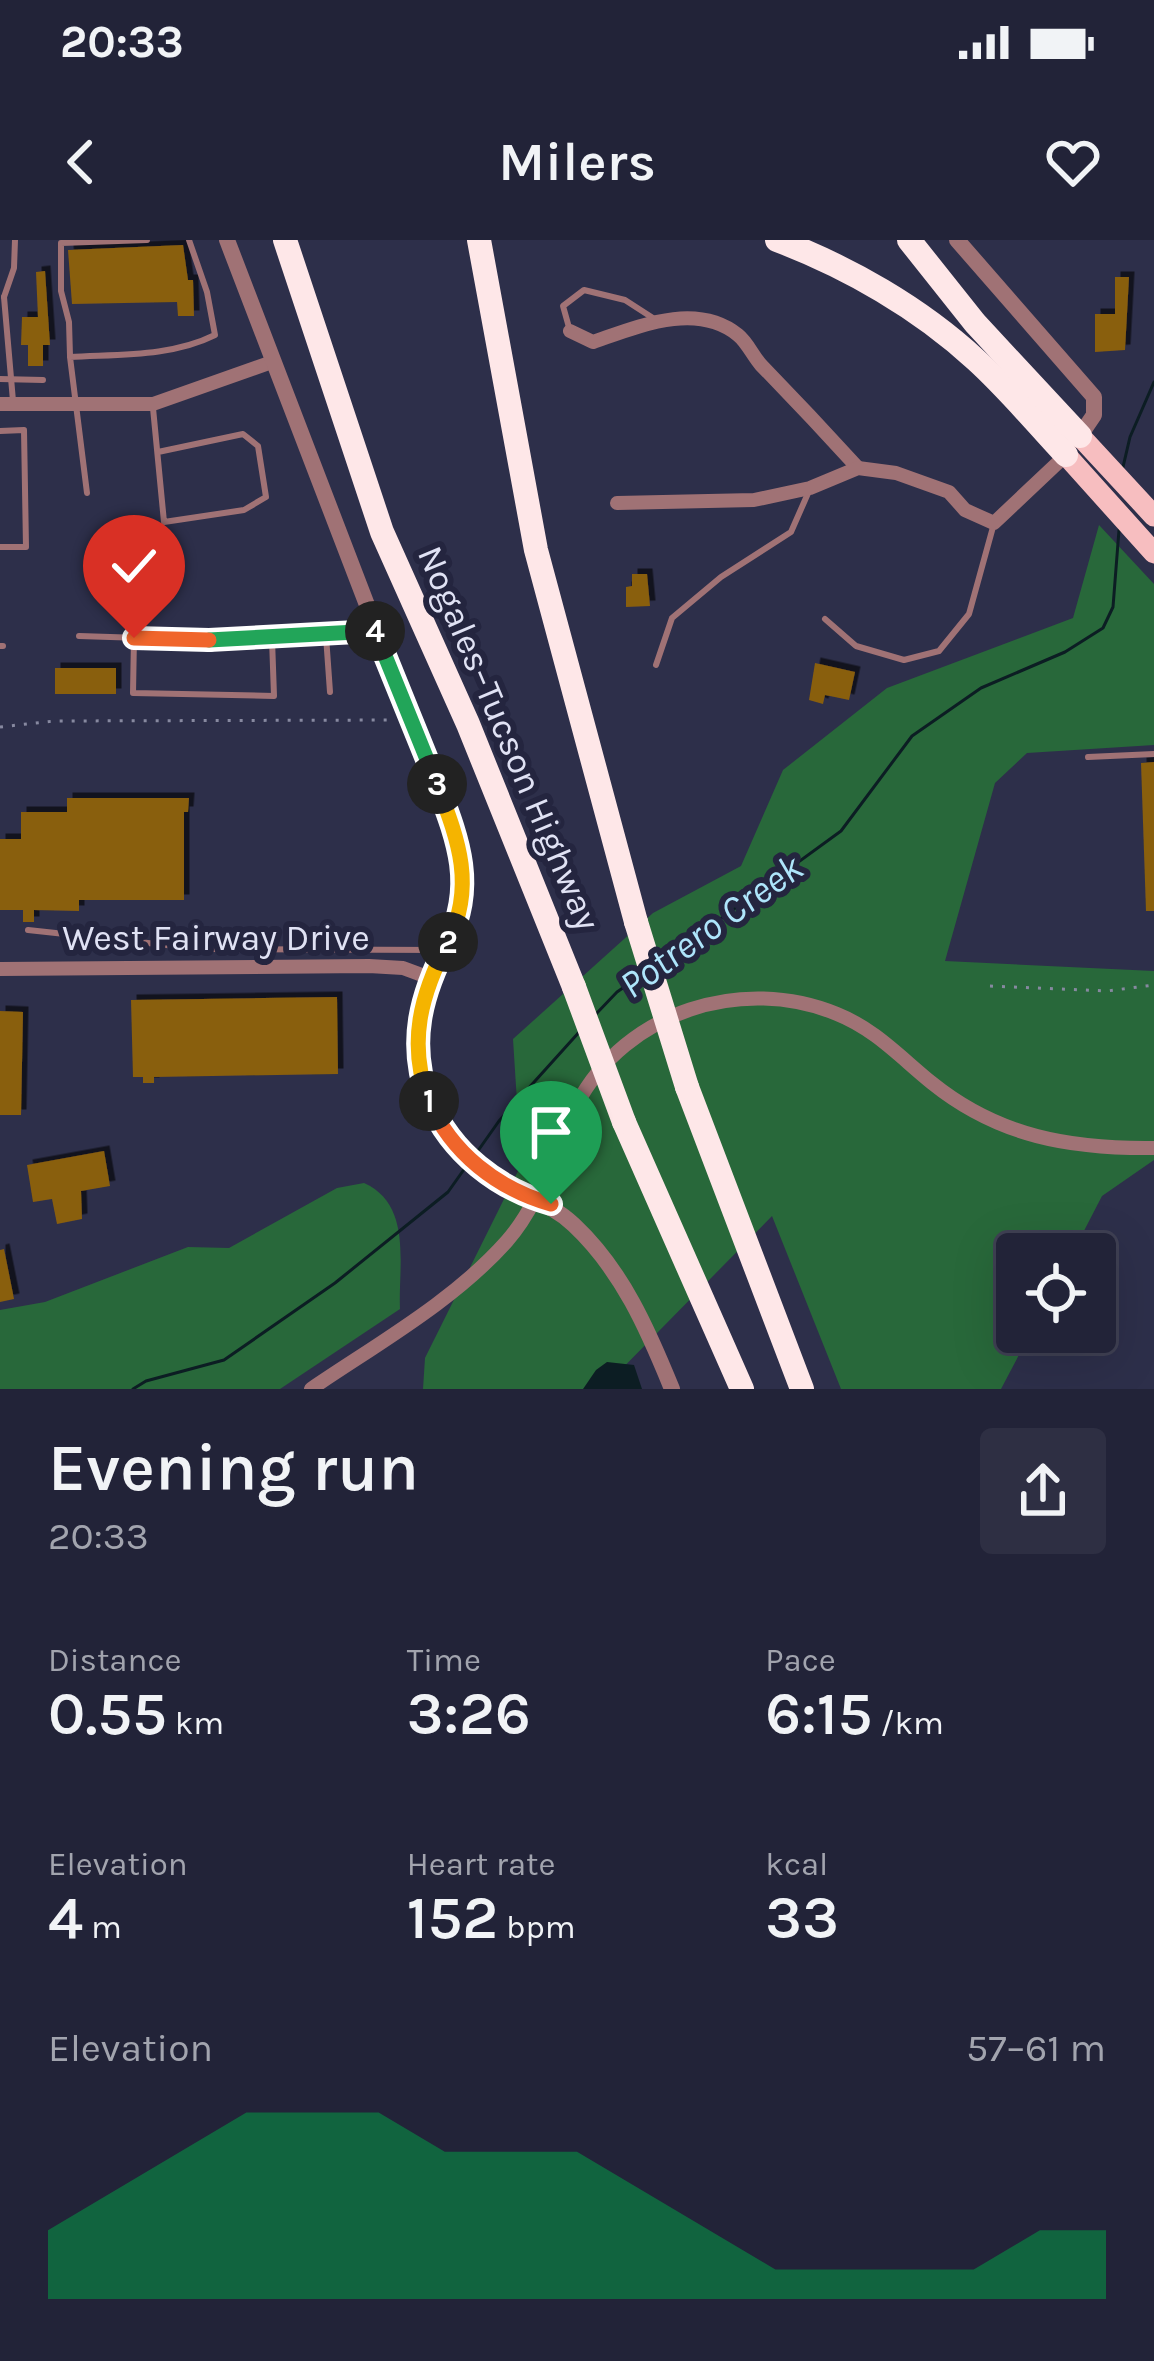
<!DOCTYPE html>
<html lang="en">
<head>
<meta charset="utf-8">
<style>
	:root { --surface:#222338; --page:#2e2f43; --text:#f1f3f6; --muted:#a2a4ae; --line:#3f4053; --accent:#0b8043 }
	body { margin:0; font-family:Karla,sans-serif; background:var(--page); color:var(--text); height:100vh; display:flex; flex-direction:column; font-size:45px; white-space:nowrap }
	* { box-sizing:border-box; margin:0 }
	p { font-size:39px; color:var(--muted) }
	.icon { flex:none; width:66px; height:66px; fill:none; stroke:currentColor; stroke-width:2; stroke-linecap:round; stroke-linejoin:round }
	.map { position:relative; height:1149px; overflow:hidden }
	.drawer { display:flex; flex-direction:column; background:var(--surface); flex:1 }
	.drawer>* { flex:none }
	.tools { position:absolute; left:996px; top:993px; display:grid; gap:24px }
	.tools a { display:grid; place-items:center; width:120px; height:120px; border-radius:12px; background:var(--surface); box-shadow:0 12px 48px #0002,0 0 0 3px var(--line); font-size:60px }
	.pin { position:absolute; display:grid; place-items:center; width:102px; height:102px; color:#fff; margin:-123px -51px; border-radius:50% 50% 50% 0; rotate:-45deg; box-shadow:0 0 12px #0007 }
	.pin .icon { rotate:45deg }
	.km { position:absolute; width:60px; height:60px; margin:-30px; border-radius:50%; background:#222; color:#fff; font-size:33px; line-height:60px; text-align:center }
	.round { display:grid; place-items:center; flex:none; width:126px; height:126px; border-radius:12px; background:var(--page) }
	.overview { display:flex; align-items:center; justify-content:space-between; height:204px; padding:0 48px }
	h1 { font-size:66px; font-weight:600; line-height:90px }
	.figures { display:grid; grid-template-columns:repeat(3,1fr); gap:18px; height:204px; padding:12px 48px }
	.figures div { display:grid; align-content:center }
	.figures b { font-size:60px; font-weight:600 }
	.figures small { font-size:33px; font-weight:400 }
	.figures p { font-size:33px }
	.chart { height:336px; padding:24px 48px }
	.chart p { display:flex; justify-content:space-between }
	.chart svg { width:100%; height:216px; margin-top:12px; fill:var(--accent); opacity:.7 }
	.status { display:flex; justify-content:space-between; align-items:center; height:84px; padding:0 60px; background:var(--surface); direction:ltr }
	.status svg { height:33px; fill:currentColor }
	header { display:flex; justify-content:space-between; align-items:center; height:156px; padding:0 48px; background:var(--surface); font-size:54px; font-weight:600 }
	.map>svg:first-child { display:block }
	.green { fill:#28683a }
	.water { fill:#0c1d23 }
	.lines { fill:none; stroke-linecap:round; stroke-linejoin:round }
	.stream { stroke:#0c1d23; stroke-width:3 }
	.building { fill:#895e10; filter:url(#shadow) }
	.path { stroke:#8789a0; stroke-width:3; stroke-dasharray:3 9; stroke-linecap:butt }
	.service { stroke:#a07275; stroke-width:6 }
	.minor { stroke:#a07275; stroke-width:14 }
	.tertiary { stroke:#a07275; stroke-width:16 }
	.primary { stroke:#f7bec0; stroke-width:21 }
	.motorway { stroke:#fee7e8; stroke-width:24 }
	.motorway-bridge { stroke:#fee7e8; stroke-width:24 }
	.split-1-casing { stroke:#fff; stroke-width:24 }
	.split-2-casing { stroke:#fff; stroke-width:24 }
	.split-3-casing { stroke:#fff; stroke-width:24 }
	.split-4-casing { stroke:#fff; stroke-width:24 }
	.split-5-casing { stroke:#fff; stroke-width:24 }
	.split-6-casing { stroke:#fff; stroke-width:24 }
	.split-1 { stroke:#f0652b; stroke-width:15 }
	.split-2 { stroke:#f5b400; stroke-width:15 }
	.split-3 { stroke:#f5b400; stroke-width:15 }
	.split-4 { stroke:#22a559; stroke-width:15 }
	.split-5 { stroke:#22a559; stroke-width:15 }
	.split-6 { stroke:#f0652b; stroke-width:15 }
	.labels { text-anchor:middle; dominant-baseline:central; stroke-width:12; stroke-linejoin:round; paint-order:stroke }
	.street-label { font-size:36px; fill:#e0e2f4; stroke:#24253f }
	.water-label { font-size:39px; font-style:italic; fill:#aee5fb; stroke:#24253f }
</style>
</head>
<body>
<div class="status"><b>20:33</b><svg viewBox="0 0 49 12"><path d="M0 12V9h3v3zM5 12V6h3v6zM10 12V3h3v9zM15 12V0h3v12zM26 1h20v11H26zM47 4h2v5h-2z"/></svg></div>
<header><svg class="icon" aria-label="back" viewBox="0 0 24 24"><path d="M15 5l-7 7 7 7"/></svg>Milers<svg class="icon" aria-label="heart" viewBox="0 0 24 24"><path d="M12 20l-8-8c-3-5 5-10 8-4 3-6 11-1 8 4z"/></svg></header>
<div class="map">
<svg width="1154" height="1149" viewBox="0 0 1154 1149">
	<defs>
		<filter id="shadow"><feDropShadow dx="5.5" dy="-5.5" stdDeviation="0" flood-color="#0009"/></filter>
	</defs>
	<rect width="100%" height="100%" fill="#2d2f4a"/>
	<g class="green">
		<polygon points="1099,285 1154,344 1154,505 1027,513 995,543 945,721 1154,731 1154,920 1102,956 1072,1014 1017,1014 1017,1092 1031,1092 1001,1149 841,1149 772,976 602,1149 423,1149 425,1118 521,925 513,799 653,673 741,626 783,530 887,448 1073,378"/>
		<path d="M364 943C413 965 398 1026 400 1069L280 1149H0V1070L45 1062 188 1007 229 1008 337 948Z"/>
	</g>
	<polygon class="water" points="607,1122 634,1125 642,1149 583,1149 596,1130"/>
	<g class="lines">
		<g class="stream">
			<polyline points="1123,227 1130,197 1154,142"/>
			<polyline points="661,722 841,591 912,496 981,448 1065,412 1103,388 1113,367 1119,290"/>
			<polyline points="596,774 617,752 643,734"/>
			<polyline points="475,915 499,881 581,790"/>
			<polyline points="133,1149 146,1141 224,1120 335,1043 448,952 465,928"/>
		</g>
	</g>
	<g class="building">
		<polygon points="183,5 188,40 193,40 194,76 178,76 177,62 72,64 68,10"/>
		<polygon points="45,31 50,105 43,105 43,126 28,126 28,105 21,105 22,77 38,77 36,32"/>
		<polygon points="1115,37 1129,37 1125,110 1095,112 1095,74 1115,74"/>
		<polygon points="632,334 647,334 650,366 626,367 626,347 632,346"/>
		<polygon points="815,423 855,432 849,460 825,455 823,464 809,460"/>
		<rect x="55" y="428" width="61" height="26"/>
		<polygon points="1154,522 1154,671 1146,671 1141,523"/>
		<polygon points="67,558 189,558 188,572 184,572 184,660 79,660 79,671 34,670 34,682 23,682 23,670 0,670 0,599 21,599 21,572 67,572"/>
		<polygon points="337,757 338,834 154,837 154,843 143,843 143,837 133,837 131,760"/>
		<polygon points="0,771 23,772 21,875 0,875"/>
		<polygon points="104,911 110,946 81,951 82,979 57,984 52,959 33,962 27,925"/>
		<polygon points="4,1009 14,1059 0,1062 0,1010"/>
	</g>
	<g class="lines">
		<g class="path">
			<polyline points="0,487 54,481 394,480"/>
			<polyline points="990,746 1107,751 1154,745"/>
		</g>
		<g class="service">
			<polyline points="4,57 13,161"/>
			<polyline points="4,57 14,28 15,0"/>
			<polyline points="570,91 563,66 584,50 625,60 656,80"/>
			<polyline points="70,116 69,82 61,51 61,3 147,0"/>
			<polyline points="0,139 43,140"/>
			<polyline points="153,168 164,282 244,270 266,257 258,206 243,194 158,212"/>
			<polyline points="0,191 24,190 26,307 0,307"/>
			<path d="M87 253 70 117C118 114 171 117 215 95L207 52 189 0"/>
			<polyline points="825,379 856,406 904,420 939,411 969,374 993,287"/>
			<polyline points="79,396 235,401 373,391"/>
			<polyline points="326,396 330,452"/>
			<polyline points="134,397 133,453 274,456 272,399"/>
			<polyline points="0,406 3,406"/>
			<polyline points="656,425 672,378 721,337 791,292 809,251"/>
			<polyline points="1088,517 1154,514"/>
			<polyline points="28,690 203,709 441,710"/>
		</g>
		<g class="minor">
			<path d="M570 91 593 102C637 87 696 61 738 95 747 102 753 116 761 125 794 159 826 193 858 228"/>
			<polyline points="0,164 153,164 272,122"/>
			<polyline points="617,263 754,260 810,248 858,228 896,233 949,252 965,270 994,283 1066,215"/>
			<polyline points="0,729 369,726 403,728 430,738"/>
			<path d="M311 1149C377 1104 454 1061 507 1001 542 961 553 910 577 864 626 771 743 735 837 774 875 789 901 818 932 843 999 897 1071 909 1154 908"/>
		</g>
		<g class="tertiary">
			<path d="M227 0 461 610C478 699 398 745 422 839 434 888 473 933 520 954 542 964 556 968 574 985 622 1030 648 1090 672 1149"/>
			<polyline points="957,0 1094,157 1094,175 1077,200"/>
		</g>
		<g class="primary">
			<polyline points="1080,196 1154,276"/>
			<polyline points="1066,215 1154,313"/>
		</g>
		<g class="motorway">
			<polyline points="285,0 382,292 468,484 574,747"/>
			<polyline points="479,0 536,310 636,682"/>
			<path d="M777 0C848 27 920 68 976 120 1008 149 1036 183 1066 215"/>
			<polyline points="909,0 975,83 1080,196"/>
			<polyline points="687,847 802,1149"/>
			<polyline points="624,882 742,1149"/>
		</g>
		<g class="motorway-bridge">
			<polyline points="636,682 687,847"/>
			<polyline points="574,747 624,882"/>
		</g>
	</g>
	<g class="lines">
		<g class="split-1-casing">
			<path id="split-1" d="M429 861C451 913 498 949 551 964"/>
		</g>
		<g class="split-2-casing">
			<path id="split-2" d="M429 861C407 803 421 754 448 702"/>
		</g>
		<g class="split-3-casing">
			<path id="split-3" d="M437 544C458 600 476 645 448 702"/>
		</g>
		<g class="split-4-casing">
			<polyline id="split-4" points="375,391 437,544"/>
		</g>
		<g class="split-5-casing">
			<polyline id="split-5" points="209,400 375,391"/>
		</g>
		<g class="split-6-casing">
			<polyline id="split-6" points="134,398 209,400"/>
		</g>
		<use href="#split-1" class="split-1"/>
		<use href="#split-2" class="split-2"/>
		<use href="#split-3" class="split-3"/>
		<use href="#split-4" class="split-4"/>
		<use href="#split-5" class="split-5"/>
		<use href="#split-6" class="split-6"/>
	</g>
	<g class="labels">
		<g class="street-label">
			<text transform="translate(509 498) rotate(67)">Nogales–Tucson Highway</text>
			<text x="216" y="698">West Fairway Drive</text>
		</g>
		<g class="water-label">
			<text transform="translate(711 686) rotate(-36)">Potrero Creek</text>
		</g>
	</g>
</svg>
<div class="tools">
<a><svg class="icon" aria-label="locate" viewBox="0 0 24 24"><circle cx="12" cy="12" r="6"/><path d="M12 2v4M12 18v4M2 12h4M18 12h4"/></svg></a>
</div>
<div class="pin" style="left:551px;top:964px;background:#1e9e55"><svg class="icon" aria-label="arrive" viewBox="0 0 24 24"><path d="M6 21V4h12l-3 4 3 4H6"/></svg></div>
<div class="pin" style="left:134px;top:398px;background:#d93025"><svg class="icon" aria-label="check" viewBox="0 0 24 24"><path d="M5 12l5 5 9-10"/></svg></div>
<b class="km" style="left:429px;top:861px">1</b>
<b class="km" style="left:448px;top:702px">2</b>
<b class="km" style="left:437px;top:544px">3</b>
<b class="km" style="left:375px;top:391px">4</b>
</div>
<section class="drawer">
<div class="overview"><div><h1>Evening run</h1><p>20:33</p></div><a class="round"><svg class="icon" aria-label="share" viewBox="0 0 24 24"><path d="M12 15V3M7 8l5-5 5 5M5 13v7h14v-7"/></svg></a></div>
<div class="figures">
<div><p>Distance</p><b>0.55<small> km</small></b></div>
<div><p>Time</p><b>3:26</b></div>
<div><p>Pace</p><b>6:15<small> /km</small></b></div>
</div>
<div class="figures">
<div><p>Elevation</p><b>4<small> m</small></b></div>
<div><p>Heart rate</p><b>152<small> bpm</small></b></div>
<div><p>kcal</p><b>33</b></div>
</div>
<div class="chart"><p><span>Elevation</span>57–61 m</p>
<svg viewBox="0 0 160 44" preserveAspectRatio="none"><path d="M0 44V30L10 22L20 14L30 6L40 6L50 6L60 14L70 14L80 14L90 22L100 30L110 38L120 38L130 38L140 38L150 30L160 30V44z"/></svg>
</div>
</section>
</body>
</html>
